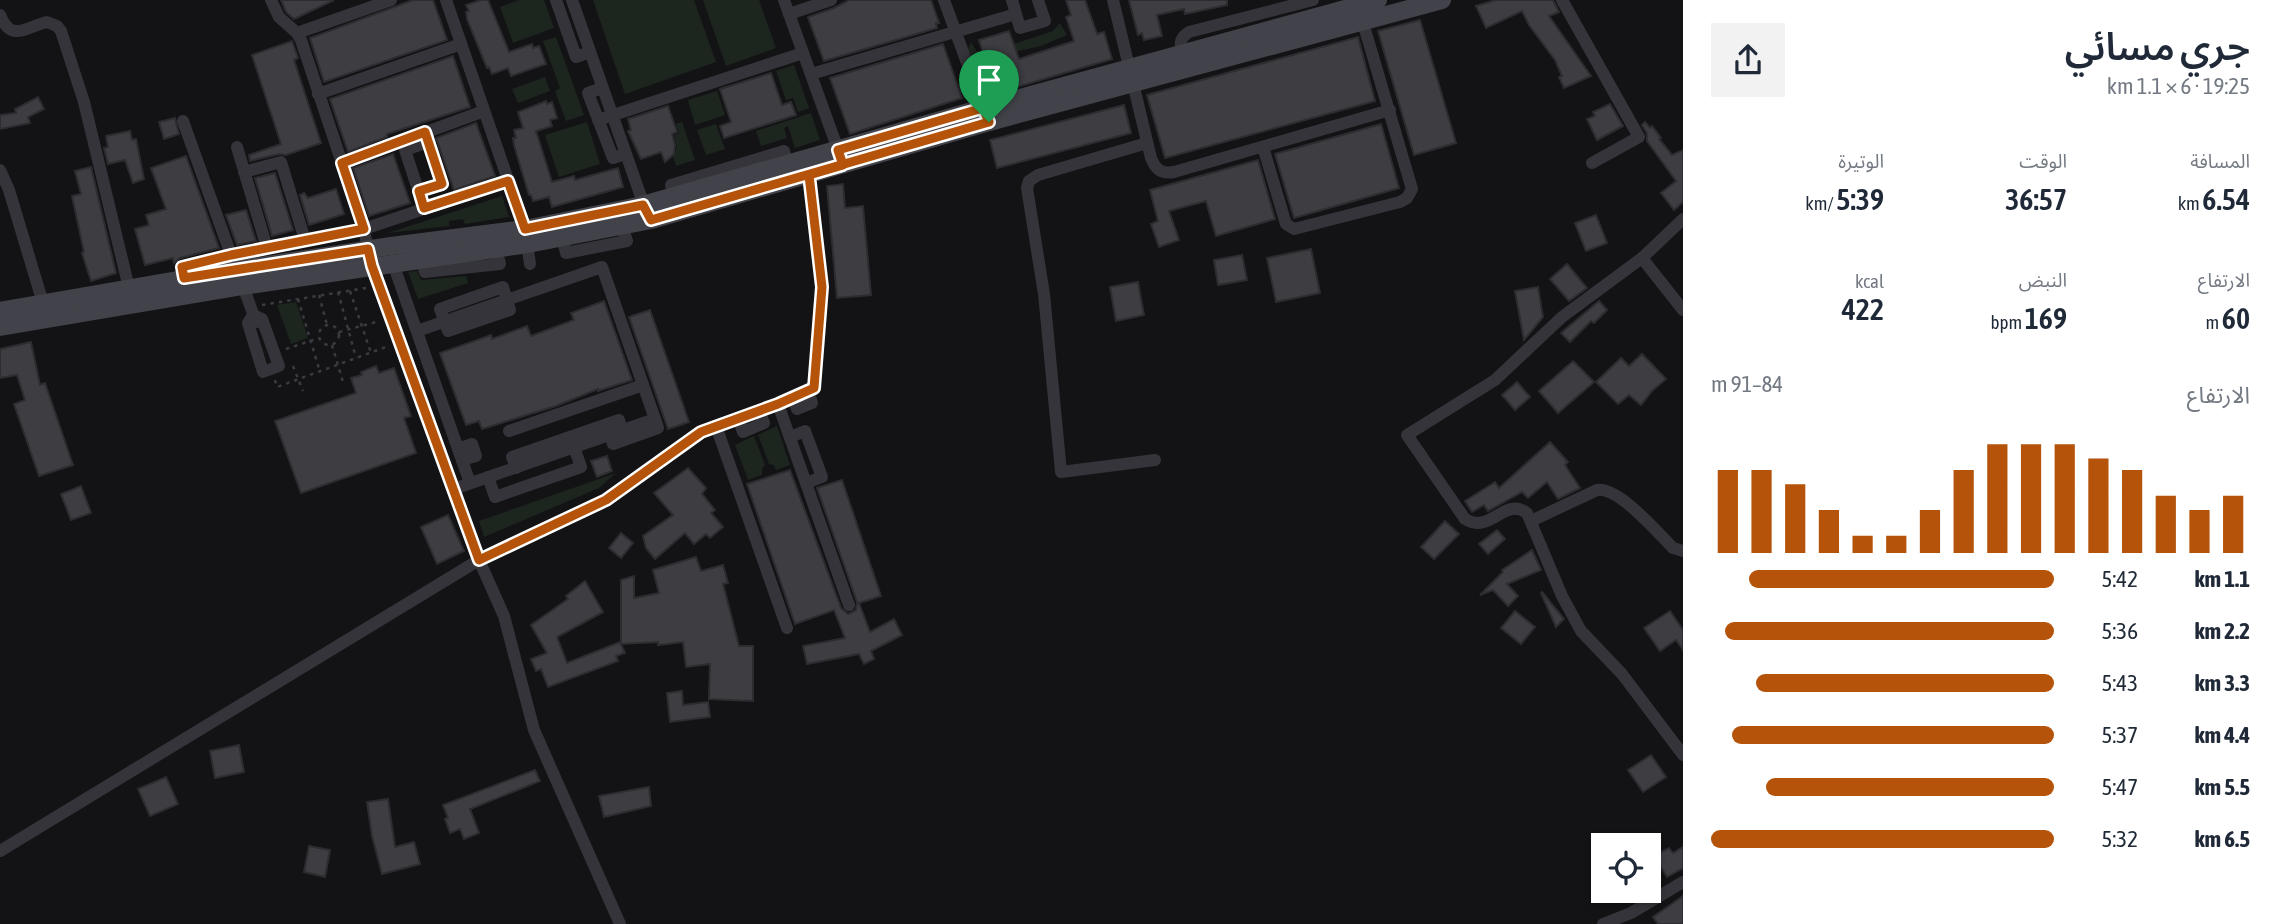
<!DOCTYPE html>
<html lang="ar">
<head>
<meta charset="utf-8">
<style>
	:root { --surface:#fff; --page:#f2f2f3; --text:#1f2937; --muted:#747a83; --accent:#b45309 }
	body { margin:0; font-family:"Asap Condensed","Noto Sans Arabic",sans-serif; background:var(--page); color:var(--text); direction:rtl; height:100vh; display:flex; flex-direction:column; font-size:26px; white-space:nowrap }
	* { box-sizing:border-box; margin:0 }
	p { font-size:23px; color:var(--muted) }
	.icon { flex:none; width:38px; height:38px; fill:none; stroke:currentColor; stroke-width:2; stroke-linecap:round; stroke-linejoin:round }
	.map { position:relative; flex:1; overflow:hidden; direction:ltr }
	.side { display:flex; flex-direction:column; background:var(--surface); width:595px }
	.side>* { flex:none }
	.buttons { position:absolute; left:1591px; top:833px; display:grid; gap:14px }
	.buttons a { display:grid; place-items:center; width:70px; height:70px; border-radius:0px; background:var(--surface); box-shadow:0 2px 5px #0004; font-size:35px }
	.pin { position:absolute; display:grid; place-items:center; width:60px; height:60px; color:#fff; margin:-72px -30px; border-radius:50% 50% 50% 0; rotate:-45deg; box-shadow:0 0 7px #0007 }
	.pin .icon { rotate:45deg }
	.round { display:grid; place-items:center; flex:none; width:74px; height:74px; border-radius:0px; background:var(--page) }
	.overview { display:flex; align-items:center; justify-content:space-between; height:119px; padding:0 28px }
	h1 { font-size:38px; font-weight:600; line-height:52px }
	.stats { display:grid; grid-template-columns:repeat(3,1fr); gap:10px; height:119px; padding:7px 28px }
	.stats div { display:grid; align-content:center }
	.stats b { font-size:30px; font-weight:600 }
	.stats small { font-size:19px; font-weight:400 }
	.stats p { font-size:19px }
	.chart { height:196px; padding:14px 28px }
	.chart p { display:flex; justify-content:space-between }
	.chart svg { width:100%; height:126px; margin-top:7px; stroke:var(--accent); stroke-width:6 }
	ul { padding:0 28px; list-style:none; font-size:23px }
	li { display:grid; grid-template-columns:112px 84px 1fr; align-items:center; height:52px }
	li i { height:18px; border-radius:9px; background:var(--accent) }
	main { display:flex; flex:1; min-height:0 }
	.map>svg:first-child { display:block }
	.green { fill:#1d251f }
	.building { fill:#3d3d42; stroke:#2d2d31; stroke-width:2 }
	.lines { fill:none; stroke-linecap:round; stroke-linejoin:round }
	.path { stroke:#3a3b41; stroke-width:2.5; stroke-dasharray:3.5 5; stroke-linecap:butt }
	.street { stroke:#34343a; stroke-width:12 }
	.secondary { stroke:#42434a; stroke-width:18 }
	.route-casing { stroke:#fff; stroke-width:14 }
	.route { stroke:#b45309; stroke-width:9 }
</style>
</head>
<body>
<main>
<section class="side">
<div class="overview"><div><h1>جري مسائي</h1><p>19:25 · 6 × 1.1 km</p></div><a class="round"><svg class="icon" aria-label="share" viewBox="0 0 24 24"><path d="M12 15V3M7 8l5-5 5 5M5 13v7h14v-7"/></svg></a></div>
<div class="stats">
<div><p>المسافة</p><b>6.54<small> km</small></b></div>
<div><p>الوقت</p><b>36:57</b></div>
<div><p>الوتيرة</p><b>5:39<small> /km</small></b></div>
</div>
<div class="stats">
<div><p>الارتفاع</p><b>60<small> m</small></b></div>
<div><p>النبض</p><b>169<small> bpm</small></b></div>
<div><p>kcal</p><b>422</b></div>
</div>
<div class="chart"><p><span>الارتفاع</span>84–91 m</p>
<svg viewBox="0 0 160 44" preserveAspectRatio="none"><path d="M5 44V15M15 44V15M25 44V20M35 44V29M45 44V38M55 44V38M65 44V29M75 44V15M85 44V6M95 44V6M105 44V6M115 44V11M125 44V15M135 44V24M145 44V29M155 44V24"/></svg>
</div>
<ul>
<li><b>1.1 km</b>5:42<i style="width:89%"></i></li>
<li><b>2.2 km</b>5:36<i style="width:96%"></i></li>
<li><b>3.3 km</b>5:43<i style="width:87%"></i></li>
<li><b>4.4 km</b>5:37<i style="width:94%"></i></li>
<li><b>5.5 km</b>5:47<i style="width:84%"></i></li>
<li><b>6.5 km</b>5:32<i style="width:100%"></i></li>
</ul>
</section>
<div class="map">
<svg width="1683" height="924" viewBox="0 0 1683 924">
	<rect width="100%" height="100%" fill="#131315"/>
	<g class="green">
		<polygon points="519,0 544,0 554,28 513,43 500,7"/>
		<polygon points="593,0 694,0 716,62 625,94"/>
		<polygon points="703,0 759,0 776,48 726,66"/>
		<polygon points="1060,23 1067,35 1041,46 976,60 972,59 968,49 971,42 977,52 986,53 1053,31"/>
		<polygon points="556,37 584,115 566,121 555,91 560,88 543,41"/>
		<polygon points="794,65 809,108 798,112 793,98 786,100 776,71"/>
		<polygon points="545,77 550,91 518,103 512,89"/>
		<polygon points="717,91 725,115 695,125 688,100"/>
		<polygon points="811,113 820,140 795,148 788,126 784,128 787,138 761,146 756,131"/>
		<polygon points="587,122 600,164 559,177 545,135"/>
		<polygon points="682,122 695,160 676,166 673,157 677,147 674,135 679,133 676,124"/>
		<polygon points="716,124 725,149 706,155 697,130"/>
		<polygon points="502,196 509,217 465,224 463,219 449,221 449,226 388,233"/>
		<polygon points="417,271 421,280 466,276 468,283 418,299 408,272"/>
		<polygon points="296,302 308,338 291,344 277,305"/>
		<polygon points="777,426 790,465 776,470 774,465 769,464 758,435"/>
		<polygon points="754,436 765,465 762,469 762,475 748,480 735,445"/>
		<polygon points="616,473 599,488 484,537 479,521"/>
	</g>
	<g class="building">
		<polygon points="281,0 334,0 294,19 286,12"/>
		<polygon points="413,0 433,0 447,40 324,82 310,38"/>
		<polygon points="481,0 488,0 509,52 532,44 533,48 539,46 546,64 511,76 508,68 492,74 489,67 487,68 467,19 466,12 469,11 466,5"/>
		<polygon points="849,0 931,0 939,23 936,23 937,28 824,61 808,17 834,8"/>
		<polygon points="1066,0 1085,0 1097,34 1104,32 1112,59 1000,92 995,74 987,77 983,65 986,64 979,40 1009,31 1019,59 1074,41 1066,17 1071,15"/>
		<polygon points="1129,0 1227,0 1227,5 1185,14 1184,9 1157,15 1162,36 1144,40 1142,33 1138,35"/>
		<polygon points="1496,0 1553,0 1559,12 1549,16 1591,76 1564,88 1559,77 1562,76 1555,60 1529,25 1522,11 1486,28 1476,6"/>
		<polygon points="1420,20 1456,143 1414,155 1378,31"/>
		<polygon points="1358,37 1375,101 1165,158 1147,95"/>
		<polygon points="292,41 298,58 294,60 321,143 286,155 279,154 250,161 249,155 281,144 252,55"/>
		<polygon points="943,44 962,98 850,134 830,78"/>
		<polygon points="453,56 470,107 387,134 387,137 348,152 330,99"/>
		<polygon points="771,73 782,105 791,102 796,115 724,138 720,126 731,122 720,89"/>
		<polygon points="38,97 44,109 28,117 30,123 0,129 0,115 16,113 15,109"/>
		<polygon points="546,101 547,104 552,102 557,118 550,120 552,126 536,131 552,182 574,176 575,180 618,168 623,187 552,207 549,197 533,201 531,195 529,195 514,145 513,138 516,138 514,130 523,128 518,112"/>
		<polygon points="1610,104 1623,126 1597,140 1587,119 1595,116 1593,112"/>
		<polygon points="1124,105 1131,133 997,168 990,140"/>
		<polygon points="668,106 677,132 672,134 675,145 674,154 665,162 661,152 641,159 628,131 631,130 628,119"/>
		<polygon points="175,118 179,134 164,139 159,122"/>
		<polygon points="1645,122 1650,128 1652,126 1661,138 1659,139 1672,155 1683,150 1683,202 1674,210 1661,193 1676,181 1647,141 1647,133 1642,125"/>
		<polygon points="476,123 495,176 454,190 436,138"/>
		<polygon points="1381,124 1399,188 1294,218 1275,154"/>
		<polygon points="130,131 132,140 136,139 144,179 133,183 125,160 108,164 104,148 108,147 106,136"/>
		<polygon points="393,154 410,203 369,216 353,168"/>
		<polygon points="186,156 219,248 180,258 174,263 173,258 145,265 135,229 149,225 146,215 166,209 151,168"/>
		<polygon points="1258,160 1275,219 1216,236 1206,201 1169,211 1179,240 1159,247 1151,224 1158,221 1150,190"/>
		<polygon points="91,167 116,273 91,281 82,253 84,252 72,196 81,194 75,171"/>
		<polygon points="275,173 293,230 272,236 255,178"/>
		<polygon points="843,184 845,208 863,206 871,295 837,298 827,186"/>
		<polygon points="336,189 344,214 309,225 300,195 304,193 308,198"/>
		<polygon points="246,210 256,241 237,245 226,215"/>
		<polygon points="1596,215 1607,243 1586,251 1575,223"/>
		<polygon points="1311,249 1320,293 1276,302 1267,258"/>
		<polygon points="1242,255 1247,280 1218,285 1214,260"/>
		<polygon points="1567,264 1587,288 1569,301 1550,279"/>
		<polygon points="1138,282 1144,315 1116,321 1110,287"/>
		<polygon points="1538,287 1543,317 1524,340 1515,291"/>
		<polygon points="604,301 632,380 598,391 598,389 556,406 482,429 479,421 466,425 440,353 491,335 492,339 527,326 531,336 574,320 571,313"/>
		<polygon points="1599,301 1607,310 1594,323 1591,321 1570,342 1561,333"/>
		<polygon points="650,310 689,422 668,429 629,317"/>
		<polygon points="31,342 40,385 45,383 73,465 39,476 14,404 25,400 17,375 0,378 0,349"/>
		<polygon points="1642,354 1666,379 1652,391 1641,405 1629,395 1618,404 1596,382 1621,358 1629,366"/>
		<polygon points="1573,361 1594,382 1558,413 1539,391"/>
		<polygon points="376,366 379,373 394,368 411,416 404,418 416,453 301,493 275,421 356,393 351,378 362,375 361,372"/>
		<polygon points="1517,382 1530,397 1515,410 1502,395"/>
		<polygon points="1550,442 1568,462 1565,465 1580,488 1558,499 1547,482 1528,498 1522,492 1488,511 1484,505 1472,512 1465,501 1495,482 1499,488"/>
		<polygon points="607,456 612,471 597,477 591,461"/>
		<polygon points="688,468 706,488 702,494 715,510 711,513 723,527 710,538 706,534 694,544 685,533 655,559 646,548 643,536 673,515 654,493"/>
		<polygon points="790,470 841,608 848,614 856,610 857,602 817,488 842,480 881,596 859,603 870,632 894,619 902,635 871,651 874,659 864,664 859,654 807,664 803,646 845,638 834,610 795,624 747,484"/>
		<polygon points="81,486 91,513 71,520 61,494"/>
		<polygon points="448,515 464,551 437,564 421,527"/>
		<polygon points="1445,521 1459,534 1434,559 1421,547"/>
		<polygon points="1497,530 1505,539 1488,554 1479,544"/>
		<polygon points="621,533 633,543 621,558 609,548"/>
		<polygon points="1532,550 1541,570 1507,584 1518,596 1508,606 1493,590 1480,595 1503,572 1502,570"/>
		<polygon points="696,557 701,571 723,565 728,583 723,584 739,646 753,646 753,701 709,699 710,664 686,667 683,642 658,645 658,642 621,644 621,580 634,576 634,598 659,593 653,570"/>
		<polygon points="585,581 603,612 557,637 567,663 620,642 625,653 616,656 618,661 548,687 541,669 536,671 531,659 547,653 531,625 568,599 566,596"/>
		<polygon points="1542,592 1564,619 1556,627 1541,593"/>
		<polygon points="1515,611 1535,627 1521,644 1501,628"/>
		<polygon points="1670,611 1683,630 1683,650 1676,640 1660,651 1644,628"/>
		<polygon points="682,691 683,705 708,702 710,717 670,722 667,693"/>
		<polygon points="239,745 244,772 215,778 210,751"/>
		<polygon points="1651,755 1666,777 1643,792 1628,770"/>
		<polygon points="535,770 540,781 470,809 479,833 464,839 460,829 450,833 445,819 448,818 443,805"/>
		<polygon points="166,777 178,804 150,816 138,789"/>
		<polygon points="649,787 651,806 604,817 599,796"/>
		<polygon points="388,799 395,847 414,842 420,864 382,874 372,836 367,802"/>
		<polygon points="309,846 330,850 325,877 304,872"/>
		<polygon points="1683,847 1683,868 1667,877 1654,856 1669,848 1673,853"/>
		<polygon points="1683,896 1683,924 1658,924 1653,917"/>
	</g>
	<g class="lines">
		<g class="path">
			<polyline points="350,291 371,353"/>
			<polyline points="338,292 356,358"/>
			<polyline points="319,295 327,325"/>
			<polyline points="298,299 320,372"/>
			<polyline points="262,305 366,288"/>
			<circle cx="329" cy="335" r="10"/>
			<polyline points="339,332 376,322"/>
			<polyline points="332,345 343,382"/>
			<polyline points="286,349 319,338"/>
			<polyline points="293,366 303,391"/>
			<polyline points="275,380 277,387 386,347"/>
		</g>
		<g class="street">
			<polyline points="271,0 279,17 297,33 301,40 364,229 371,266 479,560 504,616 534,730 620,924"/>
			<polyline points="446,0 525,229 530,264"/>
			<polyline points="556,0 576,57 590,52"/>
			<polyline points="572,0 646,211"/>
			<polyline points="784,0 840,155"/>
			<polyline points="944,0 986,115"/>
			<polyline points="1012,0 1020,28 1045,21 1038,0"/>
			<path d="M1113 0 1151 158C1156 170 1161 174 1174 172L1390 110"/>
			<polyline points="1562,0 1639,137 1592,163"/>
			<polyline points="789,14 831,0"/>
			<path d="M0 15C11 43 26 27 47 22L57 26 61 31 84 102 129 288"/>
			<polyline points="297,33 391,0"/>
			<path d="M1183 54C1179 43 1180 38 1189 32L1313 0"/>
			<polyline points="811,74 1016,14"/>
			<polyline points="602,88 588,93 613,158 625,154"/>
			<polyline points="318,94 461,44"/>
			<polyline points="598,120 803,53"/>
			<polyline points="183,121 231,255"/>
			<polyline points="1147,143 1038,175 1029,181 1027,188 1044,294 1061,472 1155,460"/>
			<polyline points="237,147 267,248"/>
			<polyline points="1263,147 1286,224 1294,229 1400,202 1407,198 1412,189 1361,16"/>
			<polyline points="342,163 484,111"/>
			<polyline points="0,170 9,190 43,303"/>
			<polyline points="244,172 281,162 305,240"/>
			<polyline points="419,191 442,184 426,136"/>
			<polyline points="675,196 671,185 784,151 787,164"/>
			<polyline points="424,208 405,150 428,142"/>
			<path d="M1683 219 1642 258 1562 317 1495 380 1407 435 1465 519C1490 535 1505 496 1527 513L1562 596 1581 631 1622 674 1683 755"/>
			<polyline points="562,237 566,253 627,241 622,226"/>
			<polyline points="1642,258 1683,310"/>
			<polyline points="421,259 425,272 500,264 496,249"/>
			<polyline points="396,272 470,483"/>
			<polyline points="184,278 182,267 231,255 364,229 507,181"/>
			<polyline points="243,286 256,322"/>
			<polygon points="503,287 510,310 448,331 440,309"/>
			<polygon points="253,315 262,319 279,366 263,372 248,323"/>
			<polyline points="417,331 602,267 655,419 454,489"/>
			<polyline points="793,398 797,409 812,403 808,391"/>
			<polyline points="778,404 814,388 822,287 809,175"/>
			<polyline points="738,418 743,432 764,423 759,411"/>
			<polyline points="509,431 643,385"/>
			<polyline points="610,435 613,444 658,428 655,419"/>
			<polyline points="790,437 805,431 822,477 806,483"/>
			<polyline points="458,449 472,444 476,456 462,460"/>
			<polyline points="516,468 512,457 619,420 622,430"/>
			<polyline points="488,477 495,497 581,467 574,447"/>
			<path d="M1531 521 1597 490C1619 487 1657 532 1673 548L1683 551"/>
			<polyline points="787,628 716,426 778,404 849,605"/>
			<polyline points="0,851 479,560 606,500 701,432 716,426"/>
			<polyline points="1603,924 1631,913 1683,882"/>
		</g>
		<g class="secondary">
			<polyline points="0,311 241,269 391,246 525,229 643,205 983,108 1378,0"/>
			<polyline points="0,327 243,286 528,244 651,220 989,122 1442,0"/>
		</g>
	</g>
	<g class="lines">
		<g class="route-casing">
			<path id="route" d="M989 122C876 155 763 188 651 220L643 205 525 229 508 181 424 208 419 191 442 184 425 132 342 163 364 229 231 255 182 267 184 278 368 249 372 266 479 560 606 500 701 432 778 404 814 388 822 287 809 175 843 165 838 150 983 108 989 122"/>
		</g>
		<use href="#route" class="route"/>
	</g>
</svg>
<div class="buttons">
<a><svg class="icon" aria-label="locate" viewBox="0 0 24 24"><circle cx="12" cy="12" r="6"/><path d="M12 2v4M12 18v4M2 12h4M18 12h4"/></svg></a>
</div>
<div class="pin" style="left:989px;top:122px;background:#1e9e55"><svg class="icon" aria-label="arrive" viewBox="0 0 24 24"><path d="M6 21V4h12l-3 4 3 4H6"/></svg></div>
</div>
</main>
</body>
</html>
